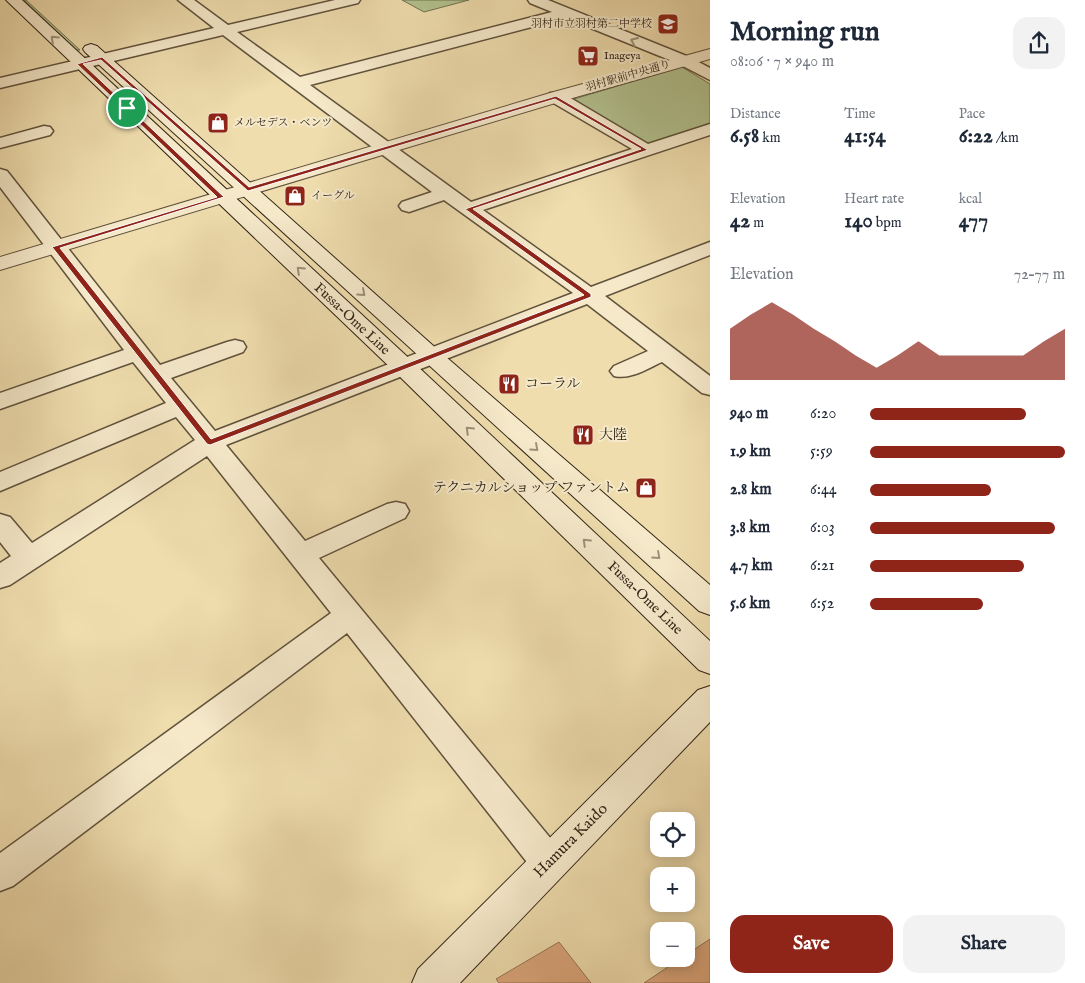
<!DOCTYPE html>
<html lang="en">
<head>
<meta charset="utf-8">
<style>
	:root { --surface:#fff; --page:#f2f2f3; --text:#1f2937; --muted:#747a83; --accent:#8f2418 }
	body { margin:0; font-family:"IM FELL English","Noto Serif JP",serif; background:var(--page); color:var(--text); height:100vh; display:flex; flex-direction:column; font-size:19px; white-space:nowrap }
	* { box-sizing:border-box; margin:0 }
	p { font-size:16px; color:var(--muted) }
	.icon { flex:none; width:28px; height:28px; fill:none; stroke:currentColor; stroke-width:2; stroke-linecap:round; stroke-linejoin:round }
	.map { position:relative; flex:1; overflow:hidden }
	.drawer { display:flex; flex-direction:column; background:var(--surface); width:375px }
	.drawer>* { flex:none }
	.buttons { position:absolute; left:650px; top:812px; display:grid; gap:10px }
	.buttons a { display:grid; place-items:center; width:45px; height:45px; border-radius:10px; background:var(--surface); box-shadow:0 2px 12px #0003; font-size:25px }
	.pin { position:absolute; display:grid; place-items:center; width:42px; height:42px; color:#fff; margin:-21px; border:2px solid #fff; border-radius:50%; box-shadow:0 1px 5px #0007 }
	.round { display:grid; place-items:center; flex:none; width:52px; height:52px; border-radius:15px; background:var(--page) }
	.head { display:flex; align-items:center; justify-content:space-between; height:85px; padding:0 20px }
	h1 { font-size:28px; font-weight:800; line-height:38px }
	.stats { display:grid; grid-template-columns:repeat(3,1fr); gap:8px; height:85px; padding:5px 20px }
	.stats div { display:grid; align-content:center }
	.stats b { font-size:21px; font-weight:800 }
	.stats small { font-size:14px; font-weight:400 }
	.stats p { font-size:14px }
	.chart { height:140px; padding:10px 20px }
	.chart p { display:flex; justify-content:space-between }
	.chart svg { width:100%; height:90px; margin-top:5px; fill:var(--accent); opacity:.7 }
	.cta { display:flex; gap:10px; margin-top:auto; padding:10px 20px }
	.cta a { flex:1; height:58px; border-radius:15px; background:var(--accent); color:#fff; font-size:20px; font-weight:800; line-height:58px; text-align:center }
	.cta a+a { background:var(--page); color:var(--text) }
	ul { padding:0 20px; list-style:none; font-size:16px }
	li { display:grid; grid-template-columns:80px 60px 1fr; align-items:center; height:38px }
	li i { height:12px; border-radius:6px; background:var(--accent) }
	main { display:flex; flex:1; min-height:0 }
	.map>svg:first-child { display:block }
	.green { fill:#b2c28f; stroke:#717352 }
	.building { fill:#daa67c; stroke:#997457 }
	.lines { fill:none; stroke-linecap:round; stroke-linejoin:round }
	.minor-casing { stroke:#60523c; stroke-width:3 }
	.tertiary-casing { stroke:#60523c; stroke-width:2 }
	.secondary-casing { stroke:#302416; stroke-width:2 }
	.minor { fill:#f5e9ca; fill-rule:evenodd }
	.tertiary { fill:#f5e9ca; fill-rule:evenodd }
	.secondary { fill:#f5e9ca; fill-rule:evenodd }
	.oneway { stroke:#9c9079 }
	.route { fill:#8f2418; stroke:#fff; fill-rule:evenodd }
	.labels { text-anchor:middle; dominant-baseline:central; stroke-width:4; stroke-linejoin:round; paint-order:stroke }
	.far-poi-label { font-size:11px; fill:#302416; stroke:#f5e9ca; text-anchor:start }
	.far-street-label { font-size:11px; fill:#302416; stroke:#f5e9ca }
	.street-label { font-size:14px; fill:#302416; stroke:#f5e9ca }
	.poi-label { font-size:14px; fill:#302416; stroke:#f5e9ca; text-anchor:start }
	.near-street-label { font-size:16px; fill:#302416; stroke:#f5e9ca }
</style>
</head>
<body>
<main>
<div class="map">
<svg width="710" height="983" viewBox="0 0 710 983">
	<rect width="100%" height="100%" fill="#efddae"/>
	<filter id="stains"><feTurbulence type="fractalNoise" baseFrequency=".004" numOctaves="4"/><feColorMatrix values="0 0 0 0 .2 0 0 0 0 .09 0 0 0 0 .02 0 0 0 .5 -.17"/></filter>
	<radialGradient id="worn" r=".72"><stop offset=".6" stop-color="#630" stop-opacity="0"/><stop offset="1" stop-color="#630" stop-opacity=".3"/></radialGradient>
	<g class="green">
		<polygon points="24,0 26,0 80,50 76,50"/>
		<polygon points="402,0 469,0 424,12"/>
		<polygon points="682,67 710,84 710,126 644,146 567,101"/>
	</g>
	<g class="building">
		<polygon points="710,939 710,983 644,983 680,959 686,959 686,955"/>
		<polygon points="559,942 591,983 499,983 496,979"/>
	</g>
	<g class="lines">
		<g class="minor-casing">
			<g id="minor">
				<path d="M178 0H194L228 25 335 0H360L358 3 237 32 300 77 552 12 530 3 528 0H548L689 57 710 68V80L677 63 566 18 310 85 471 202 632 149 550 101 548 97 550 93H562L648 144 710 124V135L483 210 591 287 710 242V255L605 296 710 376V395L702 393 662 362C647 369 630 380 614 376L610 371 614 366 648 351 587 304 226 445 305 541 387 504 396 502 405 504 409 511 405 518 319 558 561 851 567 863 561 875 549 880 537 875 347 633 13 886 0 891V853L331 613 207 456 10 585 0 588V563L11 556 0 542V514L10 517 32 543 195 440 176 417 0 491V472L166 403 133 362 0 409V393L124 350 0 187V169L7 171 160 365 227 342 235 340 243 342 246 347 243 352 171 378 215 431 573 293 444 200 409 212 402 210 399 206 402 202 432 192 223 35 0 88V78L214 28Z"/>
				<polygon points="44,126 50,127 53,131 50,135 0,148 0,138"/>
			</g>
		</g>
		<g class="tertiary-casing">
			<polygon id="tertiary" points="710,49 710,59 562,101 0,270 0,257 550,93"/>
		</g>
		<g class="secondary-casing">
			<g id="secondary">
				<polygon points="6,0 22,0 413,362 710,641 710,674 699,670 395,372"/>
				<polygon points="91,44 97,46 438,350 710,585 710,615 699,611 85,52 83,49 85,46"/>
				<polygon points="710,686 710,722 460,983 412,983 418,969 698,690"/>
			</g>
		</g>
		<use href="#minor" class="minor"/>
		<use href="#tertiary" class="tertiary"/>
		<use href="#secondary" class="secondary"/>
	</g>
	<defs><path id="oneway-chevron" d="M-2-3.5L2.5 0L-2 3.5" fill="none" stroke-width="1.6" stroke-linecap="round" stroke-linejoin="round" transform="scale(1.25)"/></defs>
	<g class="oneway">
		<use href="#oneway-chevron" transform="translate(54 39) rotate(-137)"/>
		<use href="#oneway-chevron" transform="translate(634 41) rotate(-157)"/>
		<use href="#oneway-chevron" transform="translate(300 270) rotate(-137)"/>
		<use href="#oneway-chevron" transform="translate(362 293) rotate(42)"/>
		<use href="#oneway-chevron" transform="translate(469 430) rotate(-136)"/>
		<use href="#oneway-chevron" transform="translate(535 448) rotate(42)"/>
		<use href="#oneway-chevron" transform="translate(586 542) rotate(-136)"/>
		<use href="#oneway-chevron" transform="translate(657 556) rotate(42)"/>
	</g>
	<path class="route" d="M102 57 249 187 556 96 648 150 473 209 591 294V297L210 445 207 444 52 247 217 197 77 64ZM101 60 248 191 555 99 641 149 465 209 584 295 211 439 60 248 224 197 83 64Z"/>
	<defs>
		<g id="school-square" transform="scale(1.125)"><rect x="-9" y="-9" width="18" height="18" rx="4" fill="#8f2418" stroke="#f5e9ca"/><path d="M0-5L7-2L0 1L-7-2ZM-4 1L0 2.5L4 1V4Q0 6-4 4Z" fill="#fff"/></g>
		<g id="supermarket-square" transform="scale(1.125)"><rect x="-9" y="-9" width="18" height="18" rx="4" fill="#8f2418" stroke="#f5e9ca"/><path d="M-6-5.5h2.5l.6 2H6L4.5 2H-2.5L-4.4-4H-6ZM-1.5 3.2a1.3 1.3 0 1 0 .1 0ZM3 3.2a1.3 1.3 0 1 0 .1 0Z" fill="#fff"/></g>
		<g id="shop-square" transform="scale(1.125)"><rect x="-9" y="-9" width="18" height="18" rx="4" fill="#8f2418" stroke="#f5e9ca"/><path d="M-5-2.5h2.3a2.7 3.5 0 0 1 5.4 0H5L5.5 6h-11ZM-1.5-2.5h3a1.5 2.3 0 0 0-3 0Z" fill="#fff"/></g>
		<g id="restaurant-square" transform="scale(1.125)"><rect x="-9" y="-9" width="18" height="18" rx="4" fill="#8f2418" stroke="#f5e9ca"/><path d="M-5-6h1v4h1v-4h1v4h1v-4h1v5L-1.5 .5V6h-2V.5L-5-1ZM5-6V6H3V1.5H1.5Q1.5-4 5-6Z" fill="#fff"/></g>
	</defs>
	<g fill-rule="evenodd">
		<use href="#school-square" x="668" y="24"/>
		<use href="#supermarket-square" x="588" y="56"/>
		<use href="#shop-square" x="218" y="123"/>
		<use href="#shop-square" x="295" y="196"/>
		<use href="#restaurant-square" x="509" y="384"/>
		<use href="#restaurant-square" x="583" y="435"/>
		<use href="#shop-square" x="646" y="488"/>
	</g>
	<g class="labels">
		<g class="far-poi-label">
			<text x="652" y="24" text-anchor="end">羽村市立羽村第二中学校</text>
			<text x="604" y="56">Inageya</text>
			<text x="234" y="123">メルセデス・ベンツ</text>
			<text x="311" y="196">イーグル</text>
		</g>
		<g class="far-street-label">
			<text transform="translate(628 76) rotate(-16)">羽村駅前中央通り</text>
		</g>
		<g class="street-label">
			<text transform="translate(352 319) rotate(43)">Fussa-Ome Line</text>
			<text transform="translate(645 598) rotate(44)">Fussa-Ome Line</text>
		</g>
		<g class="poi-label">
			<text x="525" y="384">コーラル</text>
			<text x="599" y="435">大陸</text>
			<text x="630" y="488" text-anchor="end">テクニカルショップ ファントム</text>
		</g>
		<g class="near-street-label">
			<text transform="translate(571 841) rotate(-45)">Hamura Kaido</text>
		</g>
	</g>
	<rect width="100%" height="100%" filter="url(#stains)"/>
	<rect width="100%" height="100%" fill="url(#worn)"/>
</svg>
<div class="buttons">
<a><svg class="icon" aria-label="locate" viewBox="0 0 24 24"><circle cx="12" cy="12" r="6"/><path d="M12 2v4M12 18v4M2 12h4M18 12h4"/></svg></a>
<a>+</a>
<a>−</a>
</div>
<div class="pin" style="left:127px;top:108px;background:#1e9e55"><svg class="icon" aria-label="arrive" viewBox="0 0 24 24"><path d="M6 21V4h12l-3 4 3 4H6"/></svg></div>
</div>
<section class="drawer">
<div class="head"><div><h1>Morning run</h1><p>08:06 · 7 × 940 m</p></div><a class="round"><svg class="icon" aria-label="share" viewBox="0 0 24 24"><path d="M12 15V3M7 8l5-5 5 5M5 13v7h14v-7"/></svg></a></div>
<div class="stats">
<div><p>Distance</p><b>6.58<small> km</small></b></div>
<div><p>Time</p><b>41:54</b></div>
<div><p>Pace</p><b>6:22<small> /km</small></b></div>
</div>
<div class="stats">
<div><p>Elevation</p><b>42<small> m</small></b></div>
<div><p>Heart rate</p><b>140<small> bpm</small></b></div>
<div><p>kcal</p><b>477</b></div>
</div>
<div class="chart"><p><span>Elevation</span>72–77 m</p>
<svg viewBox="0 0 160 44" preserveAspectRatio="none"><path d="M0 44V19L10 12L20 6L30 12L40 19L50 25L60 32L70 38L80 32L90 25L100 32L110 32L120 32L130 32L140 32L150 25L160 19V44z"/></svg>
</div>
<ul>
<li><b>940 m</b>6:20<i style="width:80%"></i></li>
<li><b>1.9 km</b>5:59<i style="width:100%"></i></li>
<li><b>2.8 km</b>6:44<i style="width:62%"></i></li>
<li><b>3.8 km</b>6:03<i style="width:95%"></i></li>
<li><b>4.7 km</b>6:21<i style="width:79%"></i></li>
<li><b>5.6 km</b>6:52<i style="width:58%"></i></li>
</ul>
<div class="cta"><a>Save</a><a>Share</a></div>
</section>
</main>
</body>
</html>
